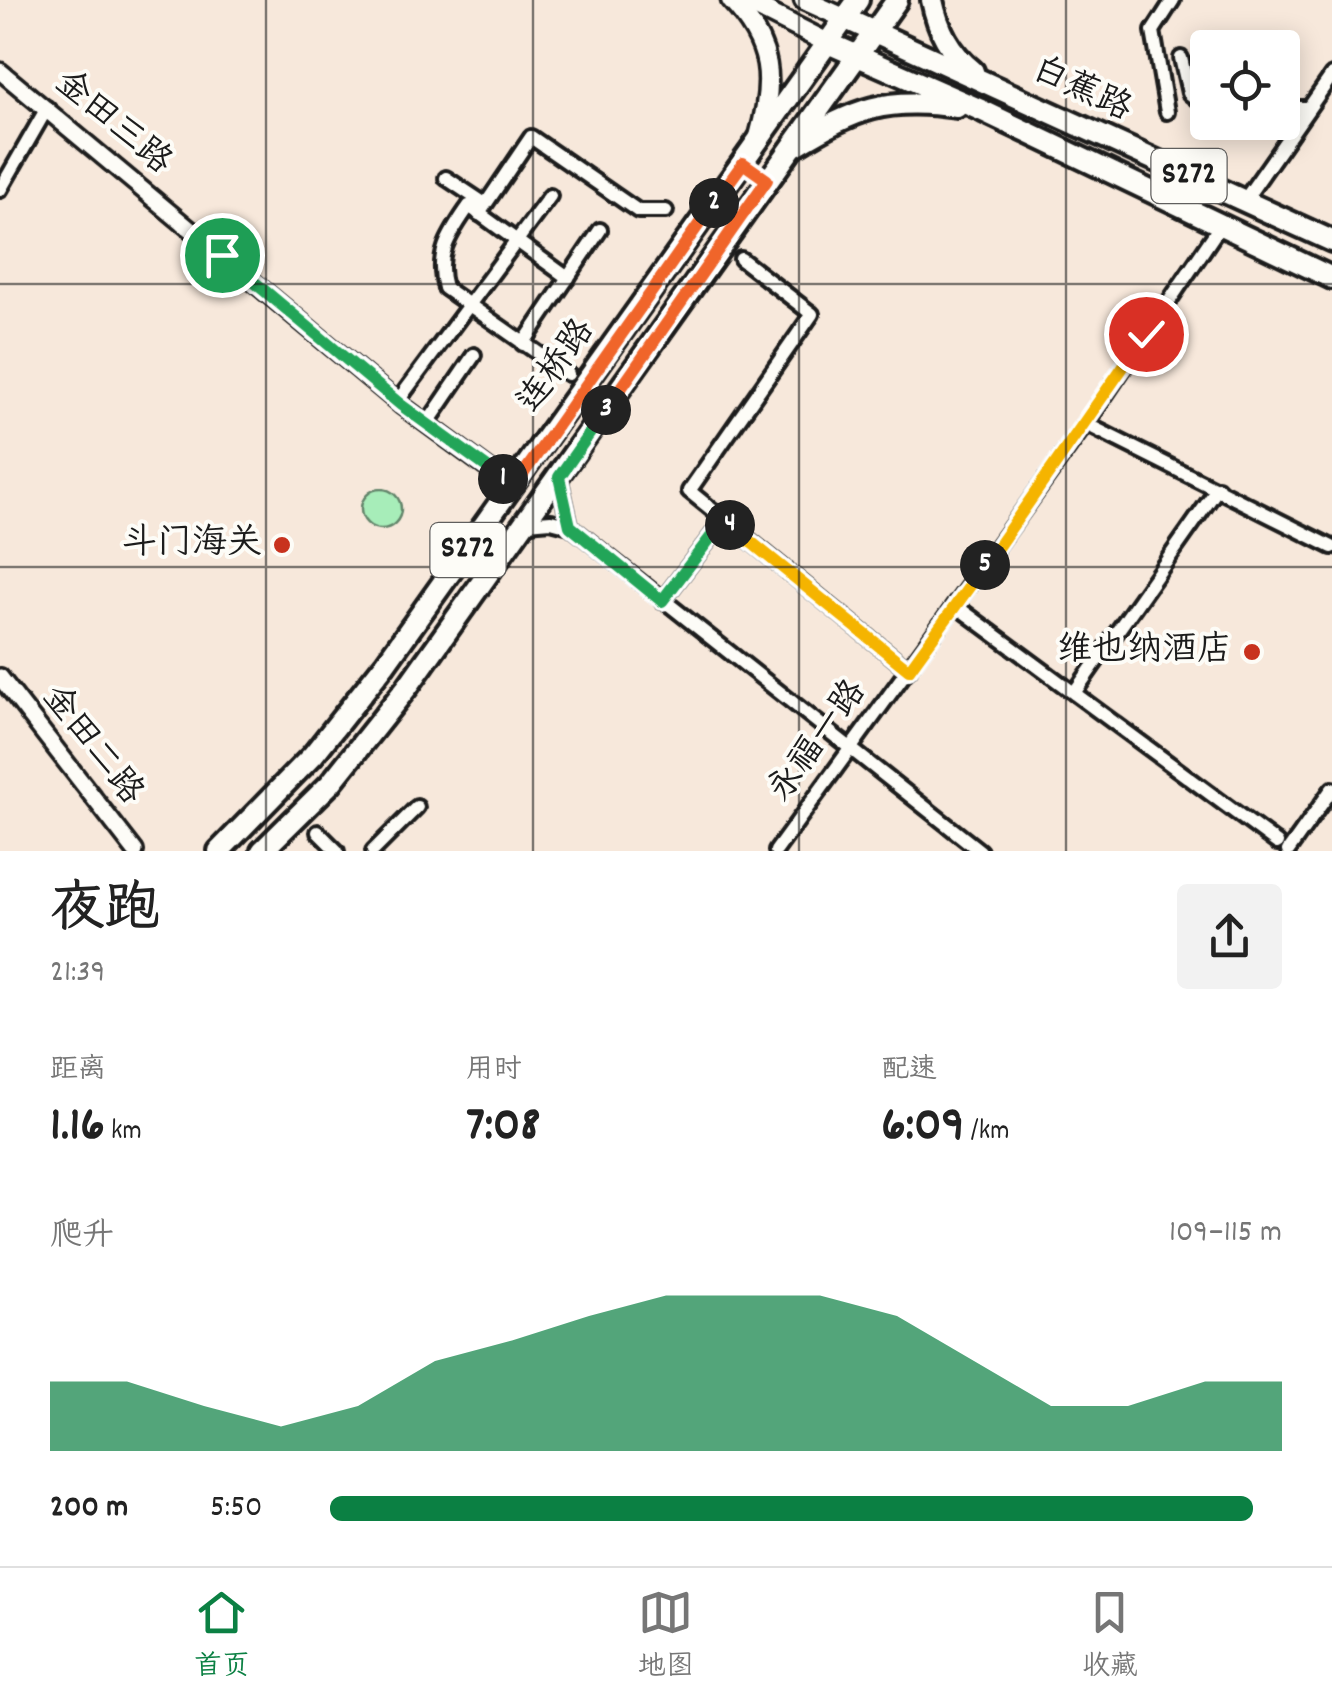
<!DOCTYPE html>
<html lang="zh">
<head>
<meta charset="utf-8">
<style>
	:root { --surface:#fff; --page:#f2f2f2; --text:#222; --muted:#767676; --line:#e0e0e0; --accent:#0b8043 }
	body { margin:0; font-family:Dekko,"LXGW WenKai TC",sans-serif; background:var(--page); color:var(--text); height:100vh; display:flex; flex-direction:column; font-size:38px; white-space:nowrap }
	* { box-sizing:border-box; margin:0 }
	p { font-size:32px; color:var(--muted) }
	.icon { flex:none; width:55px; height:55px; fill:none; stroke:currentColor; stroke-width:2; stroke-linecap:round; stroke-linejoin:round }
	.map { position:relative; height:851px; overflow:hidden }
	.panel { display:flex; flex-direction:column; background:var(--surface); flex:1 }
	.panel>* { flex:none }
	.fabs { position:absolute; left:1190px; top:30px; display:grid; gap:20px }
	.fabs a { display:grid; place-items:center; width:110px; height:110px; border-radius:10px; background:var(--surface); box-shadow:0 5px 25px #0003; font-size:50px }
	.pin { position:absolute; display:grid; place-items:center; width:85px; height:85px; color:#fff; margin:-42px; border:5px solid #fff; border-radius:50%; box-shadow:0 2px 10px #0007 }
	.km { position:absolute; width:50px; height:50px; margin:-25px; border-radius:50%; background:#222; color:#fff; font-size:28px; line-height:50px; text-align:center }
	.round { display:grid; place-items:center; flex:none; width:105px; height:105px; border-radius:10px; background:var(--page) }
	.summary { display:flex; align-items:center; justify-content:space-between; height:170px; padding:0 50px }
	h1 { font-size:55px; font-weight:700; line-height:75px }
	.metrics { display:grid; grid-template-columns:repeat(3,1fr); gap:15px; height:170px; padding:10px 50px }
	.metrics div { display:grid; align-content:center }
	.metrics b { font-size:50px; font-weight:700 }
	.metrics small { font-size:28px; font-weight:400 }
	.metrics p { font-size:28px }
	.chart { height:280px; padding:20px 50px }
	.chart p { display:flex; justify-content:space-between }
	.chart svg { width:100%; height:180px; margin-top:10px; fill:var(--accent); opacity:.7 }
	ul { padding:0 50px; list-style:none; font-size:32px }
	li { display:grid; grid-template-columns:160px 120px 1fr; align-items:center; height:75px }
	li i { height:25px; border-radius:12px; background:var(--accent) }
	.dock { display:flex; justify-content:space-around; align-items:center; height:140px; border-top:2px solid var(--line); background:var(--surface); font-size:28px; color:var(--muted) }
	.dock a { display:grid; justify-items:center; gap:5px }
	.dock .selected { color:var(--accent) }
	.map>svg:first-child { display:block }
	.green { fill:#a7edb9; stroke:#62846a; stroke-width:2.5 }
	.lines { fill:none; stroke-linecap:round; stroke-linejoin:round }
	.minor-casing { stroke:#1c1c1c; stroke-width:20 }
	.tertiary-casing { stroke:#1c1c1c; stroke-width:22 }
	.secondary-casing { stroke:#1c1c1c; stroke-width:25 }
	.primary-casing { stroke:#1c1c1c; stroke-width:28 }
	.minor { stroke:#fdfcf7; stroke-width:12 }
	.tertiary { stroke:#fdfcf7; stroke-width:15 }
	.secondary { stroke:#fdfcf7; stroke-width:18 }
	.primary { stroke:#fdfcf7; stroke-width:20 }
	.split-1-casing { stroke:#fff; stroke-width:20 }
	.split-2-casing { stroke:#fff; stroke-width:20 }
	.split-3-casing { stroke:#fff; stroke-width:20 }
	.split-4-casing { stroke:#fff; stroke-width:20 }
	.split-5-casing { stroke:#fff; stroke-width:20 }
	.split-6-casing { stroke:#fff; stroke-width:20 }
	.split-1 { stroke:#22a559; stroke-width:12 }
	.split-2 { stroke:#f0652b; stroke-width:12 }
	.split-3 { stroke:#f0652b; stroke-width:12 }
	.split-4 { stroke:#22a559; stroke-width:12 }
	.split-5 { stroke:#f5b400; stroke-width:12 }
	.split-6 { stroke:#f5b400; stroke-width:12 }
	.grid { fill:none; stroke:#1c1c1c; stroke-width:2.5; stroke-opacity:0.55 }
	.poi-dot { fill:#c8321e; stroke:#fdfcf7; stroke-width:4 }
	.labels { text-anchor:middle; dominant-baseline:central; stroke-width:8; stroke-linejoin:round; paint-order:stroke }
	.shield { fill:#fdfcf7; stroke:#605f5e; stroke-width:2.5 }
	.shield-label { font-size:32px; font-weight:bold; fill:#1c1c1c }
	.street-label { font-size:35px; fill:#1c1c1c; stroke:#fdfcf7 }
	.poi-label { font-size:35px; fill:#1c1c1c; stroke:#fdfcf7; text-anchor:end }
</style>
</head>
<body>
<div class="map">
<svg width="1332" height="851" viewBox="0 0 1332 851">
	<rect width="100%" height="100%" fill="#f7e8db"/>
	<filter id="ink" filterUnits="userSpaceOnUse"><feTurbulence type="fractalNoise" baseFrequency=".01" numOctaves="2"/><feDisplacementMap in="SourceGraphic" scale="20" xChannelSelector="R" yChannelSelector="G"/><feConvolveMatrix kernelMatrix="1 2 1 2 8 2 1 2 1" color-interpolation-filters="sRGB"/></filter>
	<g filter="url(#ink)">
		<circle class="green" cx="381" cy="509" r="20"/>
		<g class="lines">
			<g class="minor-casing">
				<g id="minor">
					<polyline points="1181,58 1189,93 1208,108"/>
					<polyline points="1282,108 1308,108"/>
					<polyline points="1167,112 1153,31 1173,0"/>
					<polyline points="446,178 485,204"/>
					<polyline points="0,190 47,108"/>
					<polyline points="1244,201 1332,75"/>
					<polyline points="479,214 531,137 638,211 666,211"/>
					<polyline points="741,259 812,314 689,491 909,670"/>
					<path d="M568 278 469 206C450 234 435 253 445 288L568 374"/>
					<polyline points="523,344 600,230"/>
					<polyline points="397,402 550,196"/>
					<polyline points="427,424 474,355"/>
					<polyline points="1086,424 1332,547"/>
					<polyline points="559,477 570,526"/>
					<polyline points="527,523 551,521 570,526 980,851"/>
					<polyline points="662,601 724,520"/>
					<polyline points="956,606 1277,843"/>
					<polyline points="1074,693 1218,488"/>
					<polyline points="318,832 337,851"/>
					<polyline points="373,851 417,807"/>
					<polyline points="776,851 1086,424 1220,226"/>
					<polyline points="1288,851 1332,789"/>
				</g>
			</g>
			<g class="tertiary-casing">
				<g id="tertiary">
					<polyline points="0,71 401,405 513,487"/>
					<polyline points="0,677 135,851"/>
				</g>
			</g>
			<g class="secondary-casing">
				<g id="secondary">
					<path d="M731 0C773 45 775 79 759 137"/>
					<polyline points="743,0 828,43"/>
					<polyline points="804,0 846,19"/>
				</g>
			</g>
			<g class="primary-casing">
				<g id="primary">
					<path d="M932 0C938 29 949 52 973 71"/>
					<polyline points="846,19 1332,241"/>
					<polyline points="828,43 983,111 1332,278"/>
					<path d="M796 145C856 109 885 96 957 107"/>
					<polyline points="219,851 313,755 385,664 858,0"/>
					<polyline points="262,851 330,784 408,686 897,0"/>
				</g>
			</g>
			<use href="#minor" class="minor"/>
			<use href="#tertiary" class="tertiary"/>
			<use href="#secondary" class="secondary"/>
			<use href="#primary" class="primary"/>
		</g>
	</g>
	<g class="lines" filter="url(#ink)">
		<g class="split-1-casing">
			<polyline id="split-1" points="222,255 401,405 503,479"/>
		</g>
		<g class="split-2-casing">
			<polyline id="split-2" points="503,479 514,487 714,203"/>
		</g>
		<g class="split-3-casing">
			<polyline id="split-3" points="606,410 767,180 743,163 714,203"/>
		</g>
		<g class="split-4-casing">
			<polyline id="split-4" points="606,410 559,477 570,526 662,601 724,520 730,525"/>
		</g>
		<g class="split-5-casing">
			<polyline id="split-5" points="730,525 909,670 985,565"/>
		</g>
		<g class="split-6-casing">
			<polyline id="split-6" points="985,565 1146,334"/>
		</g>
		<use href="#split-1" class="split-1"/>
		<use href="#split-2" class="split-2"/>
		<use href="#split-3" class="split-3"/>
		<use href="#split-4" class="split-4"/>
		<use href="#split-5" class="split-5"/>
		<use href="#split-6" class="split-6"/>
	</g>
	<path class="grid" d="M266 0V851M533 0V851M799 0V851M1066 0V851M0 284H1332M0 567H1332"/>
	<g class="poi-dot">
		<circle cx="282" cy="545" r="10"/>
		<circle cx="1252" cy="652" r="10"/>
	</g>
	<g class="labels">
		<g class="shield">
			<rect x="1151.5" y="149" width="75" height="54" rx="8"/>
			<rect x="430.5" y="523" width="75" height="54" rx="8"/>
		</g>
		<g class="shield-label">
			<text x="1189" y="176">S272</text>
			<text x="468" y="550">S272</text>
		</g>
		<g class="street-label">
			<text transform="translate(1081 91) rotate(25)">白蕉路</text>
			<text transform="translate(112 124) rotate(40)">金田三路</text>
			<text transform="translate(558 367) rotate(-55)">连桥路</text>
			<text transform="translate(819 742) rotate(-54)">永福一路</text>
			<text transform="translate(91 746) rotate(52)">金田二路</text>
		</g>
		<g class="poi-label">
			<text x="262" y="545">斗门海关</text>
			<text x="1232" y="652">维也纳酒店</text>
		</g>
	</g>
</svg>
<div class="fabs">
<a><svg class="icon" aria-label="locate" viewBox="0 0 24 24"><circle cx="12" cy="12" r="6"/><path d="M12 2v4M12 18v4M2 12h4M18 12h4"/></svg></a>
</div>
<div class="pin" style="left:222px;top:255px;background:#1e9e55"><svg class="icon" aria-label="arrive" viewBox="0 0 24 24"><path d="M6 21V4h12l-3 4 3 4H6"/></svg></div>
<div class="pin" style="left:1146px;top:334px;background:#d93025"><svg class="icon" aria-label="check" viewBox="0 0 24 24"><path d="M5 12l5 5 9-10"/></svg></div>
<b class="km" style="left:503px;top:479px">1</b>
<b class="km" style="left:714px;top:203px">2</b>
<b class="km" style="left:606px;top:410px">3</b>
<b class="km" style="left:730px;top:525px">4</b>
<b class="km" style="left:985px;top:565px">5</b>
</div>
<section class="panel">
<div class="summary"><div><h1>夜跑</h1><p>21:39</p></div><a class="round"><svg class="icon" aria-label="share" viewBox="0 0 24 24"><path d="M12 15V3M7 8l5-5 5 5M5 13v7h14v-7"/></svg></a></div>
<div class="metrics">
<div><p>距离</p><b>1.16<small> km</small></b></div>
<div><p>用时</p><b>7:08</b></div>
<div><p>配速</p><b>6:09<small> /km</small></b></div>
</div>
<div class="chart"><p><span>爬升</span>109–115 m</p>
<svg viewBox="0 0 160 44" preserveAspectRatio="none"><path d="M0 44V27L10 27L20 33L30 38L40 33L50 22L60 17L70 11L80 6L90 6L100 6L110 11L120 22L130 33L140 33L150 27L160 27V44z"/></svg>
</div>
<ul>
<li><b>200 m</b>5:50<i style="width:97%"></i></li>
</ul>
</section>
<nav class="dock">
<a class="selected"><svg class="icon" aria-label="home" viewBox="0 0 24 24"><path d="M3 11l9-7 9 7M6 9v11h12V9"/></svg>首页</a>
<a><svg class="icon" aria-label="map" viewBox="0 0 24 24"><path d="M3 6l6-2 6 2 6-2v14l-6 2-6-2-6 2zM9 4v14M15 6v14"/></svg>地图</a>
<a><svg class="icon" aria-label="saved" viewBox="0 0 24 24"><path d="M7 4h10v16l-5-4-5 4z"/></svg>收藏</a>
</nav>
</body>
</html>
